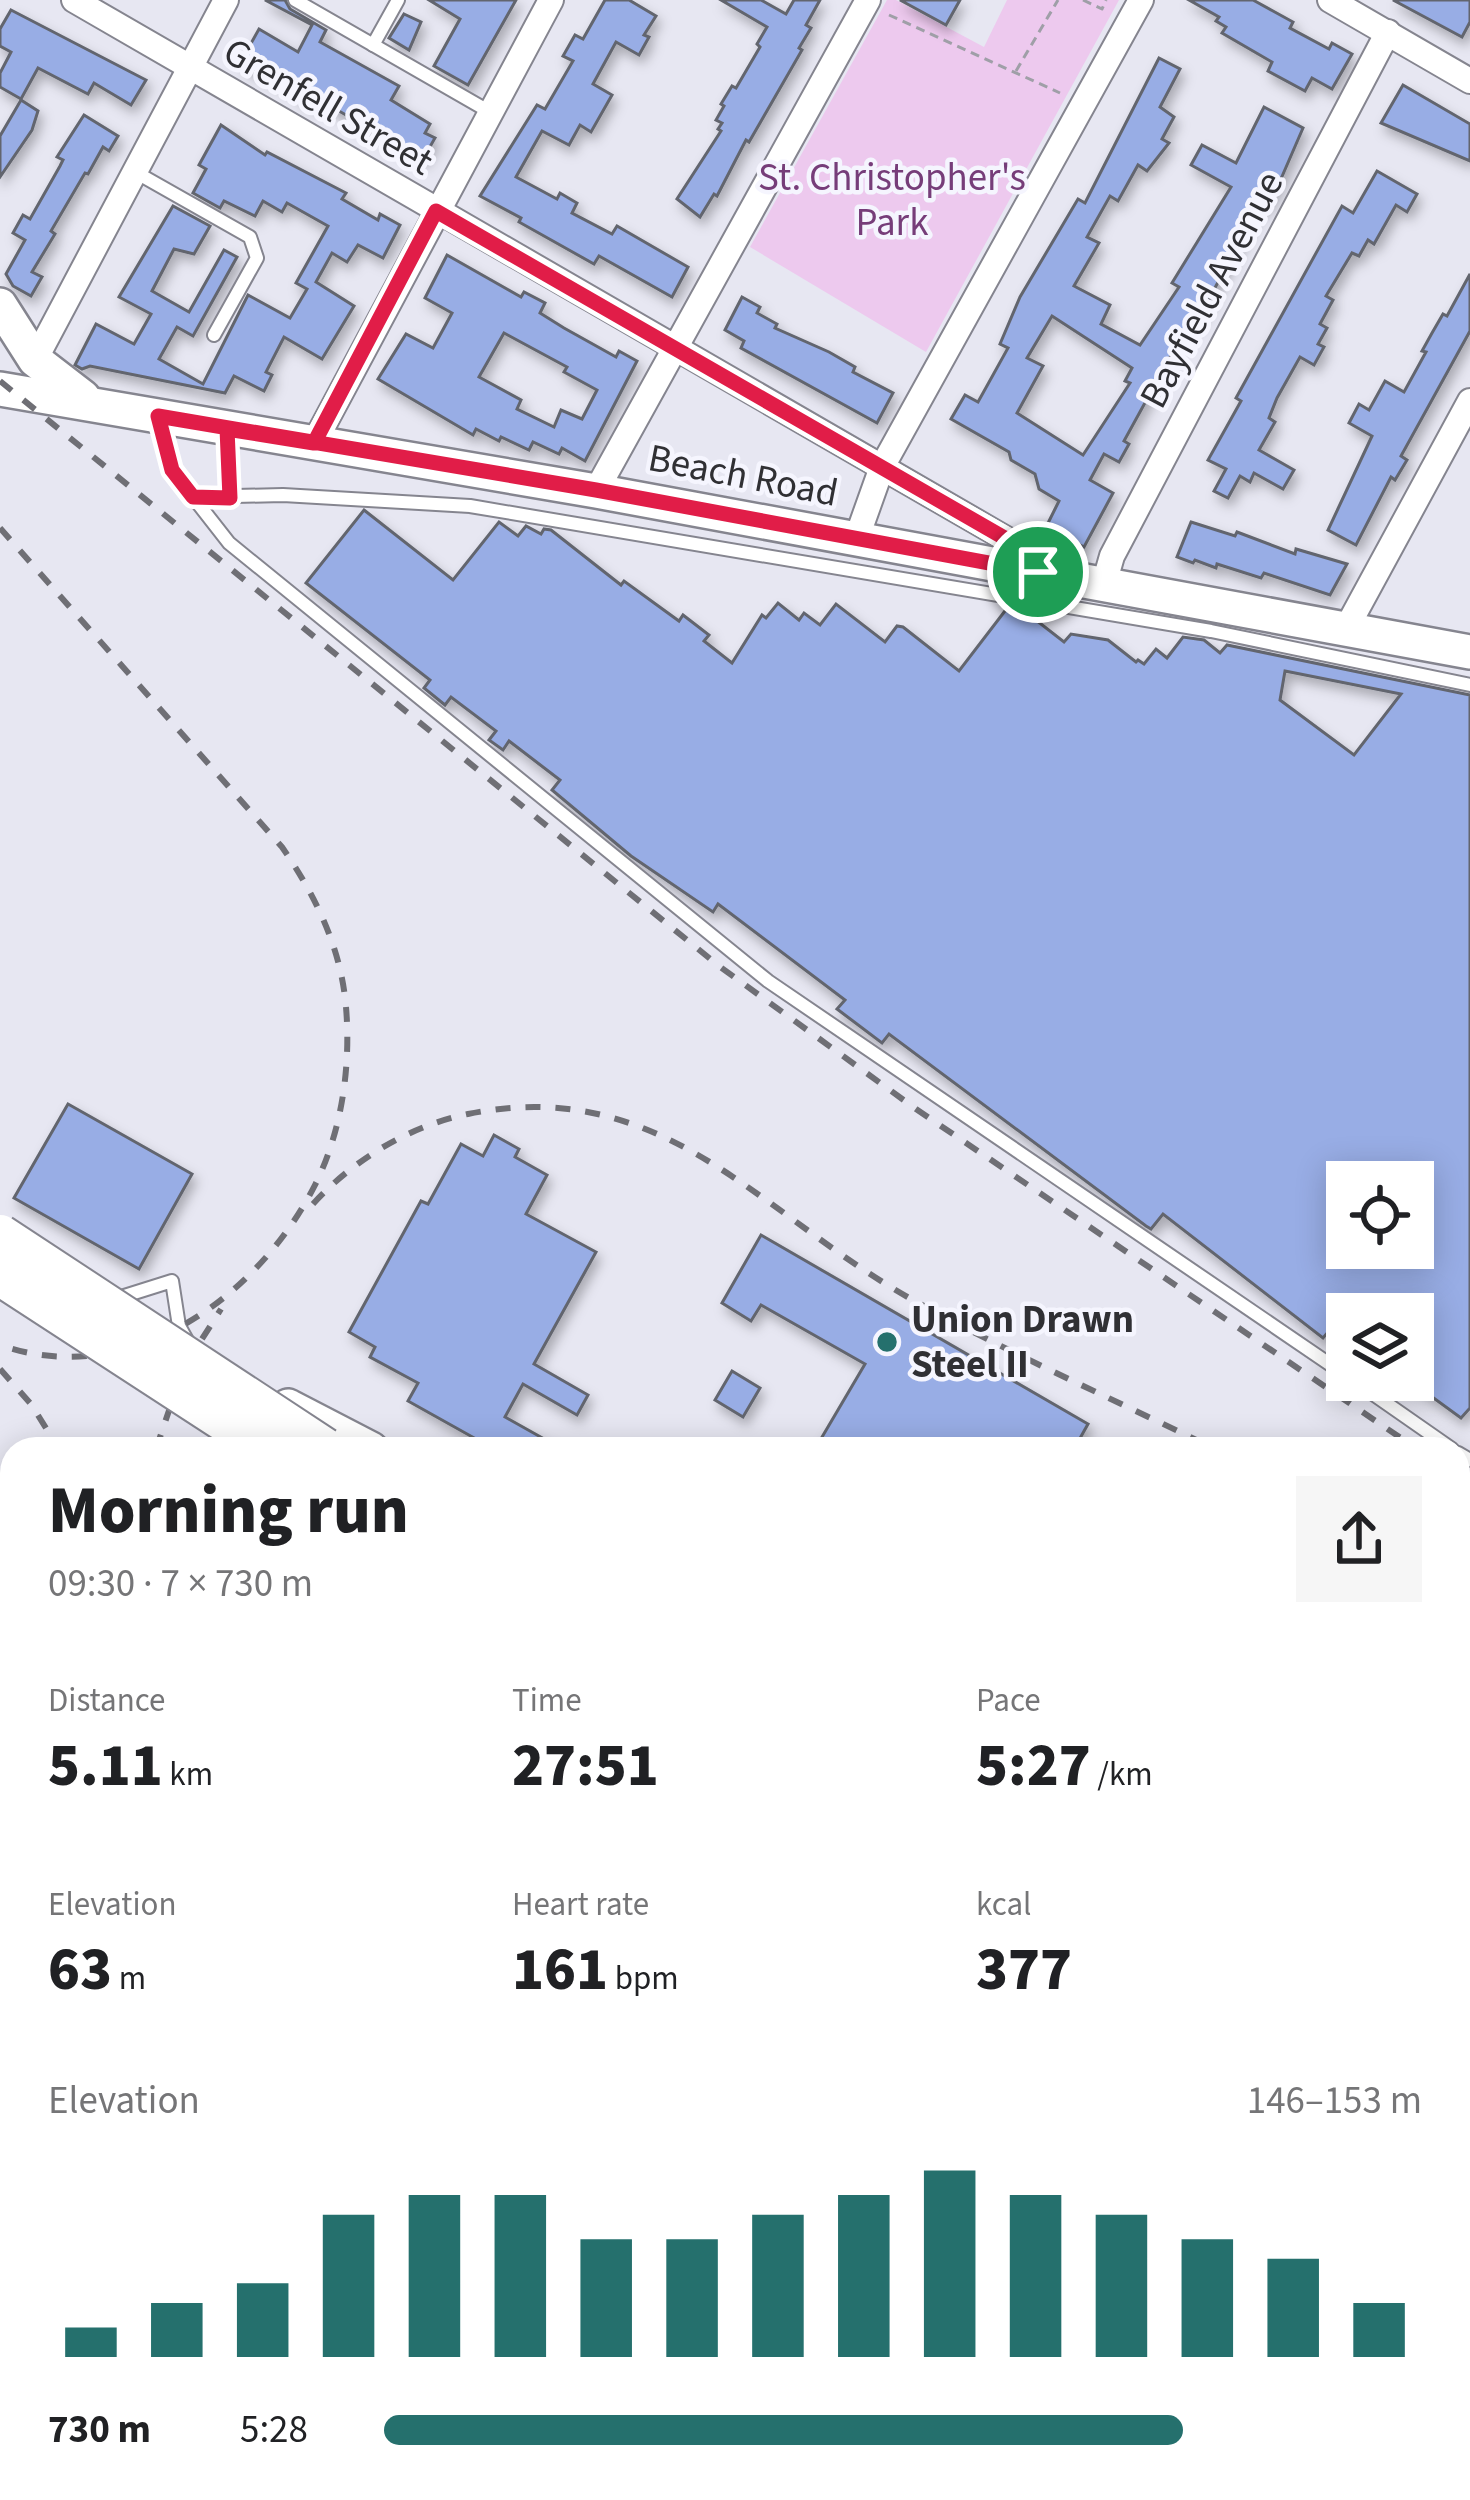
<!DOCTYPE html>
<html lang="en">
<head>
<meta charset="utf-8">
<style>
	:root { --surface:#fff; --page:#f6f6f6; --text:#202124; --muted:#757577; --accent:#25706d }
	body { margin:0; font-family:"Source Sans 3",sans-serif; background:var(--page); color:var(--text); height:100vh; display:flex; flex-direction:column; font-size:45px; white-space:nowrap }
	* { box-sizing:border-box; margin:0 }
	p { font-size:39px; color:var(--muted) }
	.icon { flex:none; width:66px; height:66px; fill:none; stroke:currentColor; stroke-width:2; stroke-linecap:round; stroke-linejoin:round }
	.map { position:relative; flex:1; overflow:hidden }
	.panel { position:absolute; left:0px; top:1437px; width:1470px; height:1065px; display:flex; flex-direction:column; background:var(--surface); border-radius:36px 36px 0 0; box-shadow:0 6px 30px #0003 }
	.panel>* { flex:none }
	.tools { position:absolute; left:1326px; top:1161px; display:grid; gap:24px }
	.tools a { display:grid; place-items:center; width:108px; height:108px; border-radius:0px; background:var(--surface); box-shadow:0 6px 30px #0003; font-size:60px }
	.pin { position:absolute; display:grid; place-items:center; width:102px; height:102px; color:#fff; margin:-51px; border:6px solid #fff; border-radius:50%; box-shadow:0 3px 12px #0007 }
	.round { display:grid; place-items:center; flex:none; width:126px; height:126px; border-radius:0px; background:var(--page) }
	.headline { display:flex; align-items:center; justify-content:space-between; height:204px; padding:0 48px }
	h1 { font-size:66px; font-weight:800; line-height:90px }
	.figures { display:grid; grid-template-columns:repeat(3,1fr); gap:18px; height:204px; padding:12px 48px }
	.figures div { display:grid; align-content:center }
	.figures b { font-size:60px; font-weight:800 }
	.figures small { font-size:33px; font-weight:400 }
	.figures p { font-size:33px }
	.chart { height:336px; padding:24px 48px }
	.chart p { display:flex; justify-content:space-between }
	.chart svg { width:100%; height:216px; margin-top:12px; stroke:var(--accent); stroke-width:6 }
	ul { padding:0 48px; list-style:none; font-size:39px }
	li { display:grid; grid-template-columns:192px 144px 1fr; align-items:center; height:90px }
	li i { height:30px; border-radius:15px; background:var(--accent) }
	.map>svg:first-child { display:block }
	.green { fill:#edc9ee }
	.building { fill:#98ade5; stroke:#62656e; stroke-width:3; fill-rule:evenodd; filter:url(#shadow) }
	.lines { fill:none; stroke-linecap:round; stroke-linejoin:round }
	.lane-casing { stroke:#85858f; stroke-width:16 }
	.street-casing { stroke:#85858f; stroke-width:28 }
	.secondary-casing { stroke:#85858f; stroke-width:38 }
	.path { stroke:#9f9fa7; stroke-width:3; stroke-dasharray:9 6; stroke-linecap:butt }
	.lane { stroke:#fff; stroke-width:12 }
	.street { stroke:#fff; stroke-width:24 }
	.secondary { stroke:#fff; stroke-width:33 }
	.rail { stroke:#6f6f75; stroke-width:6; stroke-dasharray:15 15; stroke-linecap:butt }
	.highway-bridge-casing { stroke:#85858f; stroke-width:46; stroke-linecap:butt }
	.highway-bridge { stroke:#fff; stroke-width:42 }
	.route-casing { stroke:#fff; stroke-width:24 }
	.route { stroke:#e11d48; stroke-width:15 }
	.poi-dot { fill:#25706d; stroke:#f5f5fe; stroke-width:4.5 }
	.labels { text-anchor:middle; dominant-baseline:central; stroke-width:9; stroke-linejoin:round; paint-order:stroke }
	.street-label { font-size:39px; fill:#303034; stroke:#f5f5fe }
	.park-label { font-size:39px; fill:#763d79; stroke:#f5f5fe }
	.poi-label { font-size:39px; font-weight:bold; fill:#303034; stroke:#f5f5fe; text-anchor:start }
</style>
</head>
<body>
<div class="map">
<svg width="1470" height="2500" viewBox="0 0 1470 2500">
	<defs>
		<filter id="shadow"><feDropShadow dx="4" dy="7" stdDeviation="6" flood-color="#0004"/></filter>
	</defs>
	<rect width="100%" height="100%" fill="#e7e7f2"/>
	<polygon class="green" points="887,0 896,0 984,47 1007,0 1119,0 926,352 750,247"/>
	<g class="building">
		<polygon points="265,0 285,0 290,9 326,30 320,42 399,86 391,100 430,124 425,133 435,138 423,159 318,99 315,105 297,96 299,92 240,63 259,29 298,52 312,25"/>
		<polygon points="429,0 516,0 468,85 434,66 460,19"/>
		<polygon points="605,0 629,0 656,16 644,35 649,37 639,55 616,42 593,84 612,95 591,132 580,125 569,145 542,131 516,177 557,199 560,193 577,203 572,213 612,234 617,226 688,267 672,297 599,256 594,264 519,222 521,218 480,196 537,105 545,109 573,61 563,56 575,35 583,39"/>
		<polygon points="721,0 761,0 786,14 794,0 820,0 806,25 811,28 799,48 802,50 749,142 746,140 717,196 714,194 700,217 677,199 721,131 718,129 722,123 716,120 724,106 721,104 732,86 736,88 760,47 757,44 767,27"/>
		<polygon points="900,0 960,0 946,25"/>
		<polygon points="1189,0 1253,0 1293,22 1290,28 1329,49 1332,43 1352,54 1332,89 1312,78 1305,91 1268,71 1272,62 1222,33 1226,27 1216,21 1219,17"/>
		<polygon points="1393,0 1470,0 1470,22 1462,37"/>
		<polygon points="11,10 146,80 131,105 94,83 88,94 38,68 21,99 0,87 0,73 11,52 0,46 0,29"/>
		<polygon points="404,14 421,22 409,50 389,38"/>
		<path d="M1159 58 1180 69 1160 107 1174 117 1162 139 1169 143 1147 171 1138 165 1118 201 1110 196 1087 237 1099 243 1074 286 1110 305 1101 324 1140 345 1179 287 1172 283 1231 187 1191 165 1202 145 1236 163 1264 107 1303 128 1277 188 1264 208 1259 205 1208 301 1194 324 1190 321 1124 441 1129 444 1119 462 1104 454 1090 480 1113 493 1084 547 1046 527 1059 501 1039 489 1035 474 1011 460 1009 452 951 419 965 395 978 402 1008 348 1000 344 1020 297 1078 199 1085 203ZM1052 316 1132 368 1125 381 1130 383 1083 455 1017 413 1043 366 1027 358Z"/>
		<polygon points="1403,85 1470,124 1470,161 1381,123"/>
		<polygon points="21,100 38,111 32,130 0,177 0,136"/>
		<polygon points="84,115 118,136 109,151 103,147 88,174 85,173 51,231 55,234 32,272 42,277 31,296 13,286 6,274 25,240 13,233 23,215 30,219 60,166 63,160 57,157"/>
		<polygon points="221,125 265,155 267,152 346,193 342,199 378,220 380,214 400,225 383,258 358,245 347,262 332,253 316,282 354,306 322,359 284,337 266,372 272,375 264,391 234,376 225,393 90,366 82,369 75,365 96,324 134,344 151,314 119,297 173,206 210,226 194,254 174,249 152,291 189,312 224,250 237,257 193,336 177,327 159,359 203,384 248,295 290,318 307,289 296,283 328,226 287,203 282,212 263,201 255,216 224,201 220,208 193,193 206,169 199,165"/>
		<polygon points="1377,171 1417,194 1407,212 1396,205 1374,244 1368,240 1359,256 1352,253 1326,296 1333,300 1320,324 1327,328 1318,344 1324,347 1314,365 1300,357 1277,398 1269,418 1275,422 1259,450 1294,470 1283,489 1254,473 1250,482 1240,476 1228,498 1214,491 1226,469 1208,460 1241,401 1236,398 1342,206 1353,213"/>
		<path d="M447 255 521 297 524 292 545 303 540 313 564 328 616 357 619 351 637 361 585 461 562 448 559 454 533 442 529 450 501 437 499 441 476 429 473 435 378 379 406 334 433 348 452 313 425 298ZM504 333 567 367 564 372 597 390 582 419 561 410 554 427 517 409 521 400 479 377Z"/>
		<polygon points="1470,274 1470,331 1401,456 1407,460 1395,480 1391,477 1356,545 1328,530 1372,436 1349,423 1359,404 1369,410 1385,381 1404,392 1426,352 1422,351 1432,333 1443,314 1447,316"/>
		<polygon points="742,297 760,307 757,313 777,324 775,328 829,352 855,367 853,372 893,393 877,423 741,348 744,341 725,330"/>
		<path d="M364 510 453 580 499 522 518 536 526 526 541 534 544 529 551 530 621 585 624 581 679 621 683 615 709 635 704 641 732 663 762 615 766 618 778 603 799 620 804 613 820 625 836 604 885 642 897 626 903 627 959 671 1008 607 1023 610 1064 642 1071 634 1108 640 1136 662 1138 660 1144 664 1156 649 1167 658 1183 637 1204 640 1220 653 1227 645 1470 695V1408L1461 1418 1413 1383V1314H1347V1335L1334 1325 1323 1338 1163 1214 1151 1229 1146 1226 889 1034 882 1043 837 1009 845 1000 718 904 713 912 631 856 552 790 560 780 509 741 503 750 489 740 496 731 451 697 445 705 424 688 430 680 306 583ZM1285 671 1401 694 1354 755 1280 700ZM1347 1182H1413V1248H1347Z"/>
		<polygon points="1191,522 1235,536 1237,532 1295,554 1296,549 1347,564 1330,595 1264,573 1261,578 1217,564 1216,568 1195,560 1193,563 1177,557"/>
		<polygon points="68,1104 192,1174 139,1269 14,1198"/>
		<polygon points="494,1135 519,1149 515,1157 547,1175 526,1214 596,1252 534,1364 588,1395 577,1415 523,1384 505,1417 562,1449 495,1449 476,1439 408,1401 418,1383 370,1357 375,1347 349,1332 421,1201 428,1204 461,1144 483,1156"/>
		<polygon points="761,1235 1088,1424 1074,1449 815,1449 865,1364 761,1305 751,1321 722,1303"/>
		<polygon points="732,1371 760,1388 743,1417 715,1400"/>
	</g>
	<g class="lines">
		<g class="lane-casing">
			<g id="lane">
				<polyline points="295,0 490,112"/>
				<polyline points="373,45 398,0"/>
				<polyline points="137,173 250,237 257,258 214,335"/>
				<polyline points="159,423 172,469 193,497"/>
				<polyline points="227,434 230,498"/>
				<polyline points="118,1298 172,1281 179,1326 189,1344"/>
				<polyline points="1347,1376 768,981 229,543 193,497 283,495 470,506 1211,631 1470,685"/>
				<polyline points="1353,1380 1452,1449"/>
				<polyline points="1458,1453 1470,1460"/>
				<polyline points="1458,1665 1470,1673"/>
				<polyline points="1458,2232 1470,2239"/>
				<polyline points="1458,2450 1470,2455"/>
				<polyline points="1175,2490 1182,2500"/>
				<polyline points="1280,2500 1285,2490"/>
			</g>
		</g>
		<g class="street-casing">
			<g id="street">
				<polyline points="74,0 1008,540 1038,572"/>
				<polyline points="1330,0 1470,81"/>
				<polyline points="27,354 35,360 226,0"/>
				<polyline points="314,443 551,0"/>
				<polyline points="596,491 868,0"/>
				<polyline points="856,540 882,467 1141,0"/>
				<polyline points="1104,584 1112,556 1388,32"/>
				<polyline points="1346,629 1470,401"/>
			</g>
		</g>
		<g class="secondary-casing">
			<g id="secondary">
				<polyline points="0,305 35,360 83,397"/>
				<polyline points="0,389 596,491 1470,652"/>
				<polyline points="288,1406 371,1449"/>
				<polyline points="1458,2084 1470,2091"/>
				<polyline points="1458,2420 1470,2398"/>
				<polyline points="1090,2490 1095,2500"/>
				<polyline points="1414,2500 1420,2490"/>
			</g>
		</g>
		<g class="path">
			<polyline points="1083,0 1102,9 1106,0"/>
			<polyline points="889,15 1060,93"/>
			<polyline points="1016,71 1058,0"/>
			<polyline points="1458,1902 1470,1909"/>
			<polyline points="1458,2183 1470,2181"/>
		</g>
		<use href="#lane" class="lane"/>
		<use href="#street" class="street"/>
		<use href="#secondary" class="secondary"/>
		<g class="rail">
			<polyline points="0,381 719,966 916,1109 1417,1449"/>
			<path d="M0 528 282 847C315 895 341 947 346 1007 351 1066 342 1131 315 1185 257 1299 129 1390 0 1345"/>
			<path d="M313 1204C353 1160 409 1126 468 1114 664 1074 760 1215 913 1300 1011 1354 1115 1400 1215 1449"/>
			<polyline points="0,1369 31,1404 59,1449"/>
			<polyline points="156,1449 183,1369 221,1309"/>
			<polyline points="1458,1477 1470,1485"/>
			<polyline points="1458,1590 1470,1595"/>
			<polyline points="0,1632 12,1637"/>
			<polyline points="0,2166 12,2144"/>
			<polyline points="1035,2490 1041,2500"/>
		</g>
		<g class="highway-bridge-casing">
			<g id="highway-bridge">
				<polyline points="0,1236 324,1449"/>
				<polyline points="0,1274 269,1449"/>
			</g>
		</g>
		<use href="#highway-bridge" class="highway-bridge"/>
	</g>
	<g class="lines">
		<g class="route-casing">
			<polyline id="route" points="1038,572 1008,540 436,211 314,443 227,429 230,498 193,497 172,470 158,416 596,490 1038,572"/>
		</g>
		<use href="#route" class="route"/>
	</g>
	<circle class="poi-dot" cx="887" cy="1342" r="12"/>
	<g class="labels">
		<g class="street-label">
			<text transform="translate(328 107) rotate(30)">Grenfell Street</text>
			<text transform="translate(1212 290) rotate(-62)">Bayfield Avenue</text>
			<text transform="translate(743 476) rotate(11)">Beach Road</text>
		</g>
		<g class="park-label">
			<text x="892" y="178">St. Christopher's<tspan x="892" dy="45">Park</tspan></text>
		</g>
		<g class="poi-label">
			<text x="911" y="1320">Union Drawn<tspan x="911" dy="45">Steel II</tspan></text>
		</g>
	</g>
</svg>
<div class="tools">
<a><svg class="icon" aria-label="locate" viewBox="0 0 24 24"><circle cx="12" cy="12" r="6"/><path d="M12 2v4M12 18v4M2 12h4M18 12h4"/></svg></a>
<a><svg class="icon" aria-label="layers" viewBox="0 0 24 24"><path d="M12 4l9 5-9 5-9-5zM3 14l9 5 9-5"/></svg></a>
</div>
<div class="pin" style="left:1038px;top:572px;background:#1e9e55"><svg class="icon" aria-label="arrive" viewBox="0 0 24 24"><path d="M6 21V4h12l-3 4 3 4H6"/></svg></div>
<section class="panel">
<div class="headline"><div><h1>Morning run</h1><p>09:30 · 7 × 730 m</p></div><a class="round"><svg class="icon" aria-label="share" viewBox="0 0 24 24"><path d="M12 15V3M7 8l5-5 5 5M5 13v7h14v-7"/></svg></a></div>
<div class="figures">
<div><p>Distance</p><b>5.11<small> km</small></b></div>
<div><p>Time</p><b>27:51</b></div>
<div><p>Pace</p><b>5:27<small> /km</small></b></div>
</div>
<div class="figures">
<div><p>Elevation</p><b>63<small> m</small></b></div>
<div><p>Heart rate</p><b>161<small> bpm</small></b></div>
<div><p>kcal</p><b>377</b></div>
</div>
<div class="chart"><p><span>Elevation</span>146–153 m</p>
<svg viewBox="0 0 160 44" preserveAspectRatio="none"><path d="M5 44V38M15 44V33M25 44V29M35 44V15M45 44V11M55 44V11M65 44V20M75 44V20M85 44V15M95 44V11M105 44V6M115 44V11M125 44V15M135 44V20M145 44V24M155 44V33"/></svg>
</div>
<ul>
<li><b>730 m</b>5:28<i style="width:77%"></i></li>
</ul>
</section>
</div>
</body>
</html>
